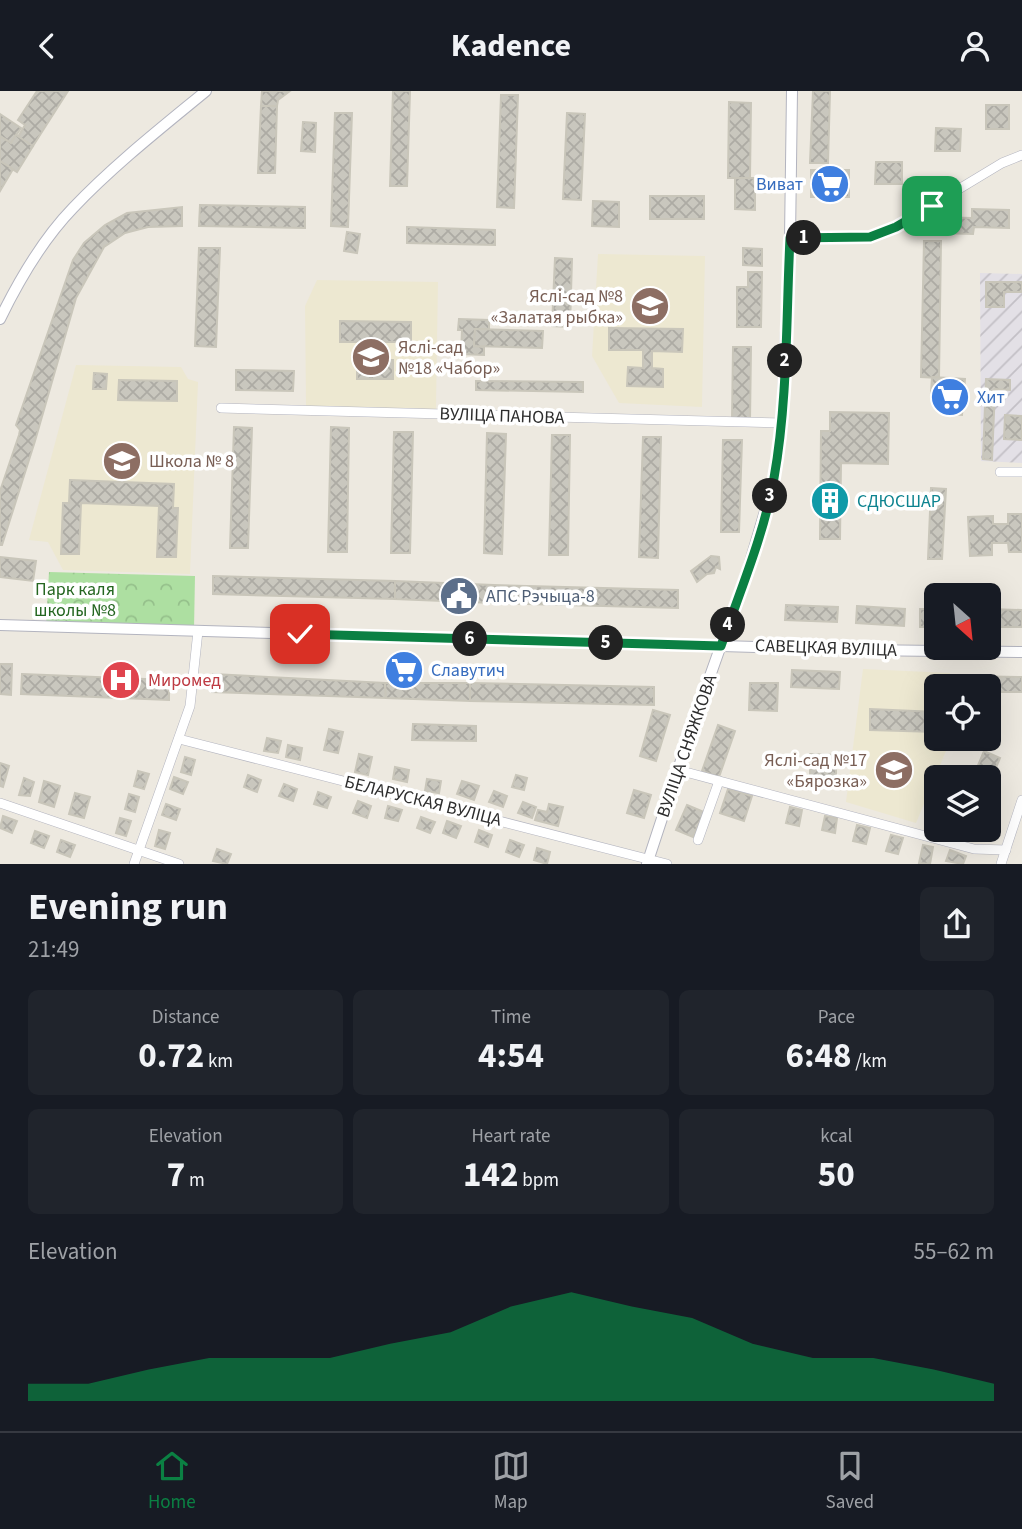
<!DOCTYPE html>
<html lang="en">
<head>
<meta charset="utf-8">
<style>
	:root { --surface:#171b24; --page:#20242c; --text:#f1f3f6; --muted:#9ea1a6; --line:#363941; --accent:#0b8043 }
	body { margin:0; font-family:"Source Sans 3",sans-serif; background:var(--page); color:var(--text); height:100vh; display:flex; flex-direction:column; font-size:26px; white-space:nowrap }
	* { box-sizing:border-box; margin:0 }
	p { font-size:23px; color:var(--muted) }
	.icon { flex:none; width:38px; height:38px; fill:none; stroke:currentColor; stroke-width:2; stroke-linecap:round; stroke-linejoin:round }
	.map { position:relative; height:773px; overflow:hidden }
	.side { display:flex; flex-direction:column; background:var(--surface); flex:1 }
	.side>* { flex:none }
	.needle { width:46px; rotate:153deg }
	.tools { position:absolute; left:924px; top:492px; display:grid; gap:14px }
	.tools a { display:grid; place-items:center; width:77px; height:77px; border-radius:10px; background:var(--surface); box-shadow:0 7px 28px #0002; font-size:35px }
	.pin { position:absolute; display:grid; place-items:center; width:60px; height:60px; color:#fff; margin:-30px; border-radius:14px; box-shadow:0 4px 10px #0006 }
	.km { position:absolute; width:35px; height:35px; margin:-18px; border-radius:50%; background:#222; color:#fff; font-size:19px; line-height:35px; text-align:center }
	.round { display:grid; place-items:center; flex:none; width:74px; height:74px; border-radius:10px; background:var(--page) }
	.head { display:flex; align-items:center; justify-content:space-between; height:119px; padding:0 28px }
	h1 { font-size:38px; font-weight:700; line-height:52px }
	.metrics { display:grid; grid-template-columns:repeat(3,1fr); gap:10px; height:119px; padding:7px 28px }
	.metrics div { display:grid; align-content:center; border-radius:10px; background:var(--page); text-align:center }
	.metrics b { font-size:35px; font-weight:700 }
	.metrics small { font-size:19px; font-weight:400 }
	.metrics p { font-size:19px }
	.chart { height:196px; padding:14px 28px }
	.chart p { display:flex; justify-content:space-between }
	.chart svg { width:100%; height:126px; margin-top:7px; fill:var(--accent); opacity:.7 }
	header { display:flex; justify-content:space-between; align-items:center; height:91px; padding:0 28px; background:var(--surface); font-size:32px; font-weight:700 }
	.dock { display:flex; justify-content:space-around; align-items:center; height:98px; border-top:2px solid var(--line); background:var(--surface); font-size:19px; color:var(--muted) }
	.dock a { display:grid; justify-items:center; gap:4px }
	.dock .selected { color:var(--accent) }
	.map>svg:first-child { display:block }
	.industrial { fill:url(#industrial-furrows) }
	.education { fill:#ede8d1 }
	.forest { fill:url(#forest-crowns) }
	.building { fill:url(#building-cross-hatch); stroke:#c9c6ba; stroke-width:2 }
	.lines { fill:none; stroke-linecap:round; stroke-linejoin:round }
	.minor-casing { stroke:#b3b4bf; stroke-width:10 }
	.tertiary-casing { stroke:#b3b4bf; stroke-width:12 }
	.minor { stroke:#fff; stroke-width:9 }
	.tertiary { stroke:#fff; stroke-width:10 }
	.route-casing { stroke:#fff; stroke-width:14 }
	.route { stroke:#0b8043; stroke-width:9 }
	.labels { text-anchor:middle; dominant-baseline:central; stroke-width:7; stroke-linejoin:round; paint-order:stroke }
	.shop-label { font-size:18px; fill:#366cbe; stroke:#fff; text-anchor:start }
	.education-label { font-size:18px; fill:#785e54; stroke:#fff; text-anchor:end }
	.street-label { font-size:18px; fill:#2d2d2d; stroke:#fff }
	.culture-label { font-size:18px; fill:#0d838f; stroke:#fff; text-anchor:start }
	.park-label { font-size:18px; fill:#246620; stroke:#fff }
	.service-label { font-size:18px; fill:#4e5e75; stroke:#fff; text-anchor:start }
	.health-label { font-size:18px; fill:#be3a42; stroke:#fff; text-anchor:start }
</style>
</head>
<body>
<header><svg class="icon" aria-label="back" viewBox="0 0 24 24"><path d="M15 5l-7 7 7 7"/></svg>Kadence<svg class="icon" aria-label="person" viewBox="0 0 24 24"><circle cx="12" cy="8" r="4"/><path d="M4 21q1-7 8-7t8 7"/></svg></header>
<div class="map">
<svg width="1022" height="773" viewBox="0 0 1022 773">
	<defs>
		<pattern id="industrial-furrows" width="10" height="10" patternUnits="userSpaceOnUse" patternTransform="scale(1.75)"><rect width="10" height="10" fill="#e3e0e6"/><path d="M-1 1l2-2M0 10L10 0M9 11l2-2" fill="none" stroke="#c3c0c6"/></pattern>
		<pattern id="forest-crowns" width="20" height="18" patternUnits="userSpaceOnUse" patternTransform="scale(1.75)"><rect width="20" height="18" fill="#addfa1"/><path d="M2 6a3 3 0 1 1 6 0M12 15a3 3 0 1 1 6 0" fill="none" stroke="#95c08b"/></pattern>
		<pattern id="building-cross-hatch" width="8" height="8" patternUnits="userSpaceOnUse" patternTransform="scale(1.75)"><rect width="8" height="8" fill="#c9c7be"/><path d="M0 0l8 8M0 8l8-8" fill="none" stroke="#adaba4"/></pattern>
	</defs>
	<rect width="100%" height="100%" fill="#ede9e0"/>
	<polygon class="industrial" points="980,182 1022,183 1022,372 981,370"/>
	<g class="education">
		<polygon points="598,163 705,165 702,316 619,312 592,265"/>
		<polygon points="317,189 438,191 436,318 306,316 305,215"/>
		<polygon points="76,274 181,276 188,288 198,291 190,483 63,479 48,451 29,449"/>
		<polygon points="863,578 950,582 950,595 936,595 936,648 951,648 916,732 846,711"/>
	</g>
	<polygon class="forest" points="49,481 195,485 194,538 46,534"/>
	<g class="building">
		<polygon points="37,0 68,0 33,55 18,46 25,34 18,29"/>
		<polygon points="290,0 278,9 277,15 261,15 262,0"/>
		<polygon points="393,0 410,0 407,95 390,95"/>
		<polygon points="813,0 830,0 828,72 810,72"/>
		<polygon points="501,4 518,4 514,117 497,116"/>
		<polygon points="729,11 751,12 750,87 728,87"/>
		<rect x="986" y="14" width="23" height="24"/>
		<polygon points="261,15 277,15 275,82 258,82"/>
		<polygon points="335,22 352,22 348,136 331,135"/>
		<polygon points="567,22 585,23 581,109 563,108"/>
		<polygon points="0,23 21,37 11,52 0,45"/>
		<polygon points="303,31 316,32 315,61 301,60"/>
		<polygon points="936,37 961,38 960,60 935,60"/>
		<polygon points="16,44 33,55 17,81 0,70 0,45 11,52"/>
		<polygon points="0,70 13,78 0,100"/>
		<polygon points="876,71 902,71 902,93 875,93"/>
		<rect x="811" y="79" width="38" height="27"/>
		<polygon points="735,87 755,87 755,119 735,118"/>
		<rect x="650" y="105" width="54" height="23"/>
		<polygon points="593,110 619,111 619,136 592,135"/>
		<polygon points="200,114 305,116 305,137 199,135"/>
		<polygon points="182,116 182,135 148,136 125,142 104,156 76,207 35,350 2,454 0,454 0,400 19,344 20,339 16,334 73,169 84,152 105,134 127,122"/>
		<polygon points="972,118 1009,119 1009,137 974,136 973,143 939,142 939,126 972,127"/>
		<polygon points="407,136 495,139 495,154 407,152"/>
		<polygon points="347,141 360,143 357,162 344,160"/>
		<polygon points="924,150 941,150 939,287 921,286"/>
		<polygon points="199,157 220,157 216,256 195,255"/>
		<polygon points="743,157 762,158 762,175 743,174"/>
		<polygon points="555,167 572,168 570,236 552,235"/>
		<polygon points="748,181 762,181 761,236 737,236 737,196 748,196"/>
		<polygon points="986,191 1022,191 1022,201 1004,201 1004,216 986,216"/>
		<polygon points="459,228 489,229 489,238 475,238 474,255 484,256 484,264 461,263 462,239 458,239"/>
		<polygon points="340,230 411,231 411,251 382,251 382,269 393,269 393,288 357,288 357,267 372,267 372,251 340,251"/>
		<polygon points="609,237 683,238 682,261 652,260 652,277 663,278 663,296 627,295 628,276 643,277 643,259 609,259"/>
		<polygon points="475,238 543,240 542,257 474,255"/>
		<polygon points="733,256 751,256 750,330 732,329"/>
		<polygon points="236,279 294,280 293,300 236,299"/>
		<polygon points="94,282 107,283 106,298 93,298"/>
		<polygon points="932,286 965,288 962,324 951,323 951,316 946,316 938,309 936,302 931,302"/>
		<polygon points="986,288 1010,289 1010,299 995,298 992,369 983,368"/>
		<polygon points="119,289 177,290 177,310 118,309"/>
		<polygon points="476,290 583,291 583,301 476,299"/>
		<polygon points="830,321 889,322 888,373 841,372 840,448 820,448 821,340 830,340"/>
		<polygon points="1005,324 1022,325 1022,349 1004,348"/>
		<polygon points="234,336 252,337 248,457 230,457"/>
		<polygon points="331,336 349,337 347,461 328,461"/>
		<polygon points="394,341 413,341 410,462 391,462"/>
		<polygon points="487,342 506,343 502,463 484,462"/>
		<polygon points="552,344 570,344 568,464 549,464"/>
		<polygon points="643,346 661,346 658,467 639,466"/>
		<polygon points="723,349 742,349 739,441 721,441"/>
		<polygon points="70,389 174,393 173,417 178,417 176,466 157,466 159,415 81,412 79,463 61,463 63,412 69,412"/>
		<polygon points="931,397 946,398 942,468 928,468"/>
		<polygon points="1008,423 1022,423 1022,461 1009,461 1008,452 992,452 992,464 970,465 968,426 993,425 993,433 1008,433"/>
		<polygon points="711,465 719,466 720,478 716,476 714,482 707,483 697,491 691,480"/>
		<polygon points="0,466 36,470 33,490 0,486"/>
		<polygon points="213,485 395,490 395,508 213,503"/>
		<polygon points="395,490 493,494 492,512 395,508"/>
		<polygon points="493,494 678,499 678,517 492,512"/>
		<polygon points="786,514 838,516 837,531 785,529"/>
		<polygon points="857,515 905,518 904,535 856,532"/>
		<rect x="920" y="518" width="16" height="18"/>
		<polygon points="989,518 1022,519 1022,536 989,536"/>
		<polygon points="0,573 12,573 11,604 0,603"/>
		<polygon points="792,579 840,581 839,598 791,596"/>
		<polygon points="22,583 169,589 169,609 21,603"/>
		<polygon points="213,583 385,592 386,607 212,601"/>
		<polygon points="967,585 1022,586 1022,601 989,601 989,595 966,595"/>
		<polygon points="385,592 470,592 470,610 386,607"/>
		<polygon points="470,592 654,596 654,614 470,610"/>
		<polygon points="750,592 778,592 777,620 749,619"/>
		<polygon points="870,618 936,621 936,641 870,639"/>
		<polygon points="653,619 670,624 656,670 640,665"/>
		<polygon points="413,633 476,635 476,650 412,649"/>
		<polygon points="718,634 735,640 719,686 702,680"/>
		<polygon points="329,638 343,641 338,662 324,659"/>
		<polygon points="267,647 281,650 278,662 264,660"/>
		<polygon points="288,654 302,657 300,669 286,666"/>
		<polygon points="984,660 1000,667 990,691 989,686 974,684"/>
		<polygon points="359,663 372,666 368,684 355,681"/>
		<polygon points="810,663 836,664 836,690 810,690"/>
		<polygon points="185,666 195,669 191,684 181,681"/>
		<polygon points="0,672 9,675 3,696 0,695"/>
		<polygon points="395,676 409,679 407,691 393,688"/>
		<polygon points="138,680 149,683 144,698 134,695"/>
		<polygon points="248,684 261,689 257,701 244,696"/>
		<polygon points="516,684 527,687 524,699 512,696"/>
		<polygon points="174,686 188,691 183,703 170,698"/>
		<polygon points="24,687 34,691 30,705 19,704"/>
		<polygon points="427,688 441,690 439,702 425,700"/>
		<polygon points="44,690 60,695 54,716 39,711"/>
		<polygon points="462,690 479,695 474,709 457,703"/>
		<polygon points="284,693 297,698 293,710 279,705"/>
		<polygon points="728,698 752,705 744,730 720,722"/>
		<polygon points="634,699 651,704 644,727 627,722"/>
		<polygon points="494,700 507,705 503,716 489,711"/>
		<polygon points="318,701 331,706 327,717 314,713"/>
		<polygon points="75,702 90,706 84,727 69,723"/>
		<polygon points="129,703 139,706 135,721 125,718"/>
		<polygon points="358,710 371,715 367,727 353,722"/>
		<polygon points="523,711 536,716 532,727 518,722"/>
		<polygon points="166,713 180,718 176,729 162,724"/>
		<polygon points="549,713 563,716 558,735 535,729 538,719 547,721"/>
		<polygon points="687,714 704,721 693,746 676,739"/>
		<polygon points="388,715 402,719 398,730 385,727"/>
		<polygon points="790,716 802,719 799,735 786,732"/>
		<polygon points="3,725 17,730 12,742 0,737"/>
		<polygon points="825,725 837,727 835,742 822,739"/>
		<polygon points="421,726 435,731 430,742 417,737"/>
		<polygon points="120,727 131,730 126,745 116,742"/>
		<polygon points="447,730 461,735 456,747 443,742"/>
		<polygon points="857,734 870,737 866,753 853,750"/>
		<polygon points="959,738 976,738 972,749 957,743"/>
		<polygon points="159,739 170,742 165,758 155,755"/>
		<polygon points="479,739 492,744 488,756 475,751"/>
		<polygon points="35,740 49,745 44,757 31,752"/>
		<polygon points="891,744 903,747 898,763 886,760"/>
		<polygon points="61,749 75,754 70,766 57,761"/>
		<polygon points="510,749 524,754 519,766 506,761"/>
		<polygon points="923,754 933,756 930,773 919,772"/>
		<polygon points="537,757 550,761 547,773 534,769"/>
		<polygon points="217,758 231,763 227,773 213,770"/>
		<polygon points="950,759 966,765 963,773 946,770"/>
	</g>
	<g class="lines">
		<g class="minor-casing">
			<g id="minor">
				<polyline points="790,147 870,146 896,136 1002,72 1022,64"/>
				<polyline points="221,317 782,332"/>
				<polyline points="1000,381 1022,381"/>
				<polyline points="179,648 667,773"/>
				<polyline points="678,679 974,758 1006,759"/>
				<polyline points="0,712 179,773"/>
				<polyline points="698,749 719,690"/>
				<polyline points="134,773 190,615 198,540"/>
				<polyline points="1001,773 1022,709"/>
			</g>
		</g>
		<g class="tertiary-casing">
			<g id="tertiary">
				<path d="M0 228C19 189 43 148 73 117 114 74 161 37 206 0"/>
				<polyline points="0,534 860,559 1022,561"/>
				<polyline points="647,773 693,633 748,478 774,390 782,332 790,147 792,0"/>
			</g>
		</g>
		<use href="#minor" class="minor"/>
		<use href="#tertiary" class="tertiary"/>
	</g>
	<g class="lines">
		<g class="route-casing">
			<path id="route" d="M300 543 721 555C740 500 764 444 774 387 788 308 786 227 790 147L870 146 896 136 932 115"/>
		</g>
		<use href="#route" class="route"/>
	</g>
	<defs>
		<g id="supermarket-disc" transform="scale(2.0125)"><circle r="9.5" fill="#3f7fe0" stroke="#fff"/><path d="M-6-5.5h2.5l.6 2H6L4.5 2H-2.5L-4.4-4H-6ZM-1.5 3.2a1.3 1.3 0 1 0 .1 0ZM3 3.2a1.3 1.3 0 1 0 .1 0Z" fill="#fff"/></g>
		<g id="school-disc" transform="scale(2.0125)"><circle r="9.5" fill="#8d6e63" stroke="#fff"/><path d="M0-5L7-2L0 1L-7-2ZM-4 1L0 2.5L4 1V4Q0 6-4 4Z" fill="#fff"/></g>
		<g id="building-disc" transform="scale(2.0125)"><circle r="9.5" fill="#0f9aa8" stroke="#fff"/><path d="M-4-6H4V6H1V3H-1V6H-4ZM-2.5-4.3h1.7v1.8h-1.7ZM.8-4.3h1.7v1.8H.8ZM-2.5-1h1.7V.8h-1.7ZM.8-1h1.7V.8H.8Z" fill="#fff"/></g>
		<g id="civic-disc" transform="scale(2.0125)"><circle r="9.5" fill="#5c6f8a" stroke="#fff"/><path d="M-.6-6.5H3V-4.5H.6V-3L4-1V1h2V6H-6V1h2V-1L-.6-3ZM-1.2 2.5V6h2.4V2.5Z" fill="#fff"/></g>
		<g id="hospital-disc" transform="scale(2.0125)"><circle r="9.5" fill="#e0444e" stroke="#fff"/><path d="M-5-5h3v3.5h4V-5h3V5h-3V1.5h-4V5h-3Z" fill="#fff"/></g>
	</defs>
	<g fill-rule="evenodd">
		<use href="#supermarket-disc" x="830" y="93"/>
		<use href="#school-disc" x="650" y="215"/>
		<use href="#school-disc" x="371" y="266"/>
		<use href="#supermarket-disc" x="950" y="306"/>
		<use href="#school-disc" x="122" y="370"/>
		<use href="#building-disc" x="830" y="410"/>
		<use href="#civic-disc" x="459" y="505"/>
		<use href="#supermarket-disc" x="404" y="579"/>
		<use href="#hospital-disc" x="121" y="589"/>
		<use href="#school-disc" x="894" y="679"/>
	</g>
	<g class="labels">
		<g class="shop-label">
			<text x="803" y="93" text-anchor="end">Виват</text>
			<text x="977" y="306">Хит</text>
			<text x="431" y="579">Славутич</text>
		</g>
		<g class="education-label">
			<text x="623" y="205">Яслі-сад №8<tspan x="623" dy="21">«Залатая рыбка»</tspan></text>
			<text x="398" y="256" text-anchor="start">Яслі-сад<tspan x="398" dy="21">№18 «Чабор»</tspan></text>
			<text x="149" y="370" text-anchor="start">Школа № 8</text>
			<text x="867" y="669">Яслі-сад №17<tspan x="867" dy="21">«Бярозка»</tspan></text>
		</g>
		<g class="street-label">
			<text transform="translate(502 325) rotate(2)">ВУЛІЦА ПАНОВА</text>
			<text transform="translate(826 557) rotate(2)">САВЕЦКАЯ ВУЛІЦА</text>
			<text transform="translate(687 655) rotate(-71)">ВУЛІЦА СНЯЖКОВА</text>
			<text transform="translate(423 710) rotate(14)">БЕЛАРУСКАЯ ВУЛІЦА</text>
		</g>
		<g class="culture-label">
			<text x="857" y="410">СДЮСШАР</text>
		</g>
		<g class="park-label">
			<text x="75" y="498">Парк каля<tspan x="75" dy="21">школы №8</tspan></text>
		</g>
		<g class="service-label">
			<text x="486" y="505">АПС Рэчыца-8</text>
		</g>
		<g class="health-label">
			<text x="148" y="589">Миромед</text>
		</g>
	</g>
</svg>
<div class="tools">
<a><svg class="needle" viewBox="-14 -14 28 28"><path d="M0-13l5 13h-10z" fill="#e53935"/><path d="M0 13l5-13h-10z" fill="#9ea1a6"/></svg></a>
<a><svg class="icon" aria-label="locate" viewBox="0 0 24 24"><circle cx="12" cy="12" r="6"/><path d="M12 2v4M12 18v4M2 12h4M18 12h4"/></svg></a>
<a><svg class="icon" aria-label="layers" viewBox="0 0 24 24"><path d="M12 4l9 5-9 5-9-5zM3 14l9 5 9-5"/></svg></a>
</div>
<div class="pin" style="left:932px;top:115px;background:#1e9e55"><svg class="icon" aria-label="arrive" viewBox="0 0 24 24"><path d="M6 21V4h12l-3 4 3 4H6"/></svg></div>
<div class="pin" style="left:300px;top:543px;background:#d93025"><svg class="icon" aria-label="check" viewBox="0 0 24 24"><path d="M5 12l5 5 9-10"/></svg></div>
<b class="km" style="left:804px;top:147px">1</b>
<b class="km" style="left:785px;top:270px">2</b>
<b class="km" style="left:770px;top:405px">3</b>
<b class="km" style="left:728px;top:534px">4</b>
<b class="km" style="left:606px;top:552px">5</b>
<b class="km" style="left:470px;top:548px">6</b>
</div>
<section class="side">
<div class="head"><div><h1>Evening run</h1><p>21:49</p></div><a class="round"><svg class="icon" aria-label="share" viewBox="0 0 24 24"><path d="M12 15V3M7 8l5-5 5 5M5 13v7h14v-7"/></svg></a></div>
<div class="metrics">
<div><p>Distance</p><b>0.72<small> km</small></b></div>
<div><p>Time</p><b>4:54</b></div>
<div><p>Pace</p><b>6:48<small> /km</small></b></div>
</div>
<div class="metrics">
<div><p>Elevation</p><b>7<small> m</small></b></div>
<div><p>Heart rate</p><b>142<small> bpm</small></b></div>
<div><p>kcal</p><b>50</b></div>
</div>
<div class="chart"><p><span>Elevation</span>55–62 m</p>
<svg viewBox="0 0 160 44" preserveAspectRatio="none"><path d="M0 44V38L10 38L20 33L30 29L40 29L50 29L60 24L70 20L80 11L90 6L100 11L110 15L120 24L130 29L140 29L150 33L160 38V44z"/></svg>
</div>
</section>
<nav class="dock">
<a class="selected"><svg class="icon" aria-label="home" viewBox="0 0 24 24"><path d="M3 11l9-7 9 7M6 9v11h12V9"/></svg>Home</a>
<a><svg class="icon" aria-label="map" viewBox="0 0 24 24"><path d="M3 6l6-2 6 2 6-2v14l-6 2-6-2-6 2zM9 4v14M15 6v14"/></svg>Map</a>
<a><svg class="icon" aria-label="saved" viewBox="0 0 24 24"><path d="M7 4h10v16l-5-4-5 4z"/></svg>Saved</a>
</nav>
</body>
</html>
